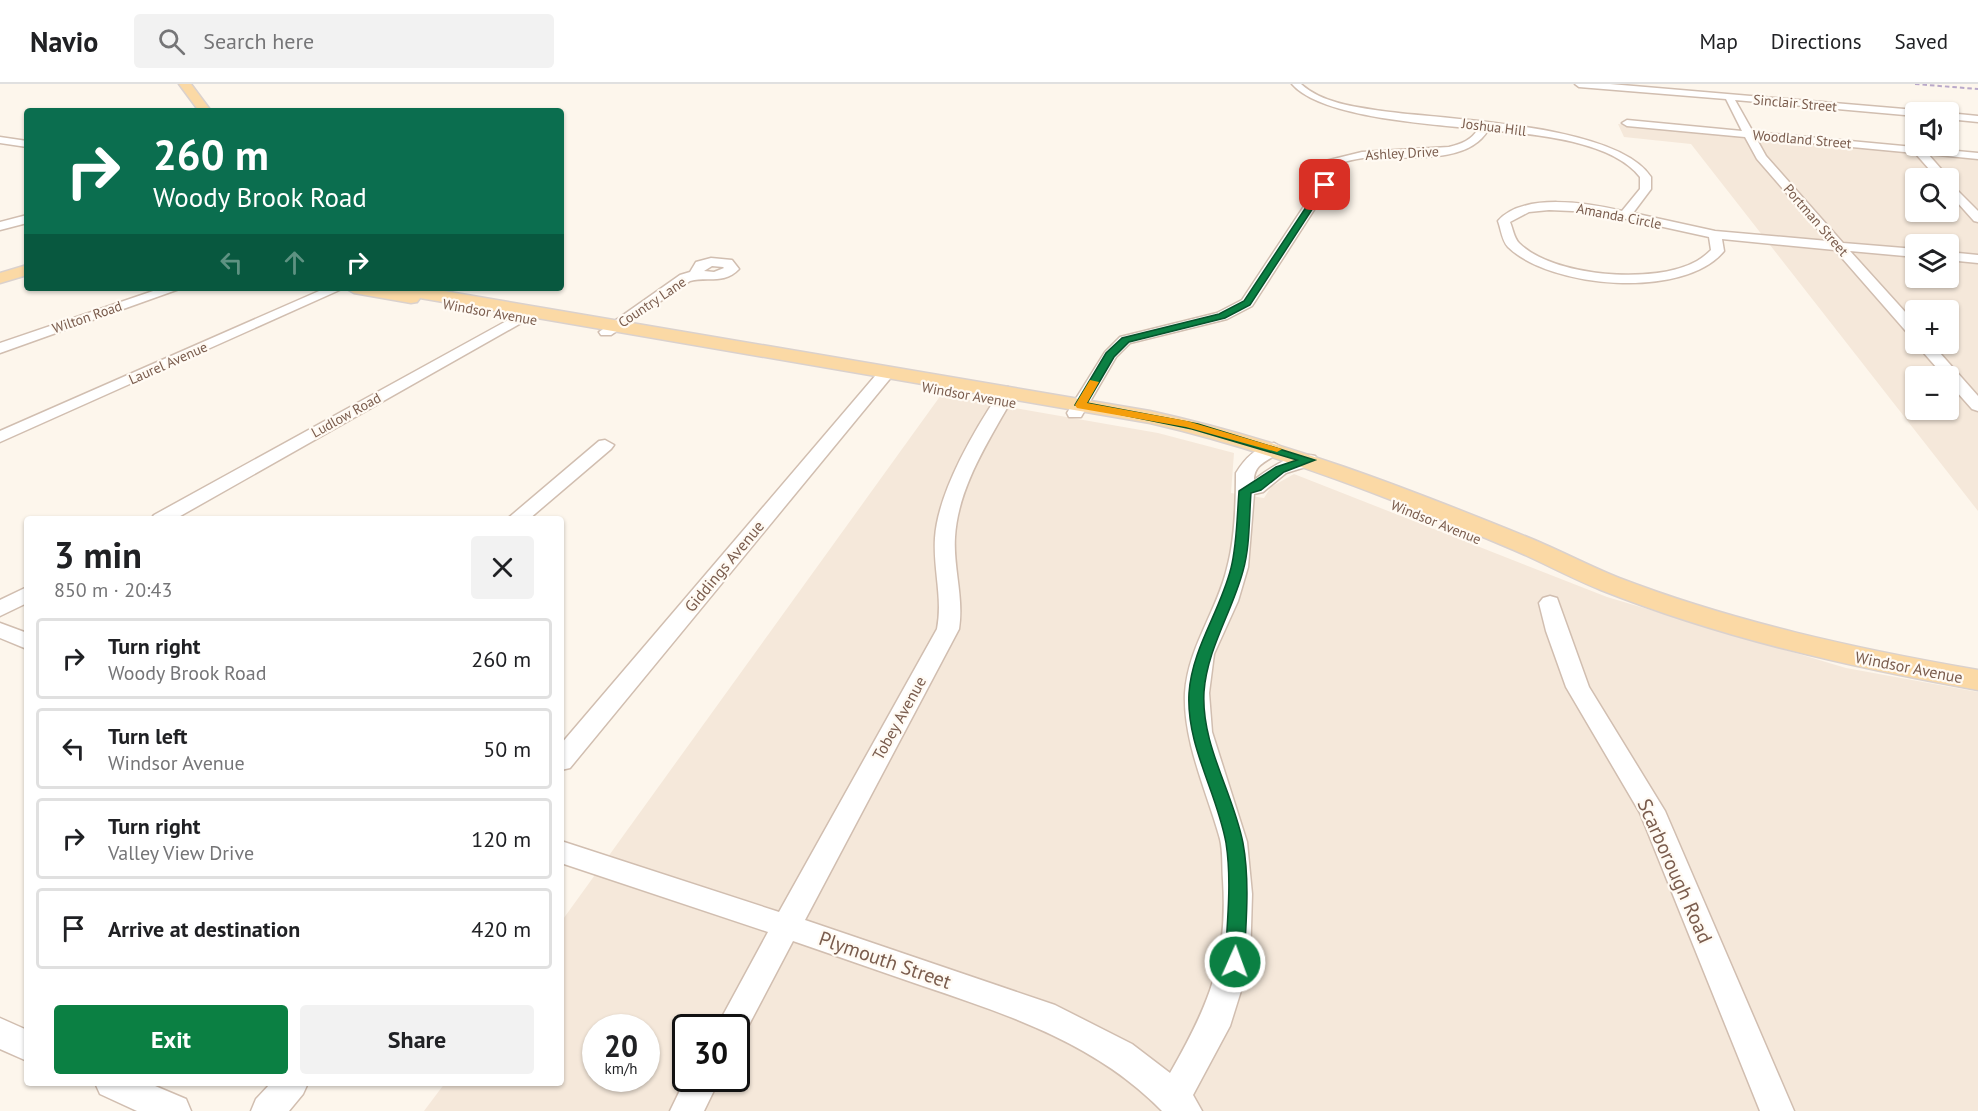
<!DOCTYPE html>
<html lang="en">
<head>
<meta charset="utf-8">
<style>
	:root { --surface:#fff; --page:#f2f2f2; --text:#202124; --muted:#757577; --line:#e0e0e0; --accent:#0b8043 }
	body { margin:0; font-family:"PT Sans",sans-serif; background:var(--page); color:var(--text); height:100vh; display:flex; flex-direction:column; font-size:22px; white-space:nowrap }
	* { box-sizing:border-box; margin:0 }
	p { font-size:20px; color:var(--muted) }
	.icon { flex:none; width:33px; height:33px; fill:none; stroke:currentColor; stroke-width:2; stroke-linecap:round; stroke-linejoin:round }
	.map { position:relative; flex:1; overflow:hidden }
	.sheet { position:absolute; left:24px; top:432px; width:540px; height:570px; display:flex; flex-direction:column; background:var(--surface); border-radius:6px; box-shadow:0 2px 4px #0004 }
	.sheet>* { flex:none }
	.top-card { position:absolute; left:24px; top:24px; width:540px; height:183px; border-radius:6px; box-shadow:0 2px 4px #0004; background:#0b6e4f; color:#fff; overflow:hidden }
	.tools { position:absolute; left:1905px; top:18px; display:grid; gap:12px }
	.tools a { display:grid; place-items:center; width:54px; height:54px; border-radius:6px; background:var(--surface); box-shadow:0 2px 4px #0004; font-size:30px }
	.speed { position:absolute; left:582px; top:930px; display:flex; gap:12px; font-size:30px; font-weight:700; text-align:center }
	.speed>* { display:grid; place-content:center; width:78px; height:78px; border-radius:50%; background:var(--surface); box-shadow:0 2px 4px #0004; line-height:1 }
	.speed small { font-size:15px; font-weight:400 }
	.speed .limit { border:3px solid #111; border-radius:9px; background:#fff; color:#111 }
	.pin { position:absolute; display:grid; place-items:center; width:51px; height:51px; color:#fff; margin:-26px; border-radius:12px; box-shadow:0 3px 9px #0006 }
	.me { position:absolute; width:66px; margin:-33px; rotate:2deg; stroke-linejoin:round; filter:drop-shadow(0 0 4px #0008) }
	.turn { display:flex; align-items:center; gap:21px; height:126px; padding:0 30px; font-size:27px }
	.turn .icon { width:78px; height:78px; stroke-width:2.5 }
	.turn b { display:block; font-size:42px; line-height:51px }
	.lanes { display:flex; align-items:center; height:57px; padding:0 30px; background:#0003; justify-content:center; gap:30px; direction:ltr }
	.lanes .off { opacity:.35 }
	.round { display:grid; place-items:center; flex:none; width:63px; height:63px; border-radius:6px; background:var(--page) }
	.headline { display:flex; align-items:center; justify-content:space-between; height:102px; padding:0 30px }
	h1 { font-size:36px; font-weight:600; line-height:45px }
	.primary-button { display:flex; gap:12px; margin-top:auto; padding:12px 30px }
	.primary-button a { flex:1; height:69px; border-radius:6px; background:var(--accent); color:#fff; font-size:24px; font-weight:600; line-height:69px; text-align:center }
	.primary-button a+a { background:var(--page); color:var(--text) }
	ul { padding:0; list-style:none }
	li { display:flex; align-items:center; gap:18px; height:81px; margin:0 12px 9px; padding:0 18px; border:3px solid var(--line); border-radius:6px }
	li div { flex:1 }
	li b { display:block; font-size:22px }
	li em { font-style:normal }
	header { display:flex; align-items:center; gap:36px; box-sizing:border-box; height:84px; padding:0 30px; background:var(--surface); border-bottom:2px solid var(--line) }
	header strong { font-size:28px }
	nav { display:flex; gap:33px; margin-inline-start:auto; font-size:21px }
	.search { width:420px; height:54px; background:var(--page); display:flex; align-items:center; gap:15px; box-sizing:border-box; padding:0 21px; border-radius:6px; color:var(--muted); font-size:22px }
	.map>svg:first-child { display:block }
</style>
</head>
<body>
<header>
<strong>Navio</strong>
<div class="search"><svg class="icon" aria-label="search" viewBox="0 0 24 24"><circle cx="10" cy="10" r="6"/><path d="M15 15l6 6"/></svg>Search here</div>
<nav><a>Map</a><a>Directions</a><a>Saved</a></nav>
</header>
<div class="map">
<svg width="1978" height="1027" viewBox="0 0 1978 1027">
	<rect width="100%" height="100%" fill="#fdf6ec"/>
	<path fill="#f5e8da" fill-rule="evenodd" d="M1618 40 1978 75V427L1691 60 1624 53ZM1916 94H1948V128H1916ZM1916 160H1948V194H1916ZM1916 226H1948V260H1916ZM1916 292H1948V326H1916Z
		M941 311 1158 349 1234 369 1231 409 1264 414 1271 403 1294 390 1607 513 1846 584 1978 608V1027H424L445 999H561V838ZM596 944H646V994H596ZM686 944H736V994H686Z"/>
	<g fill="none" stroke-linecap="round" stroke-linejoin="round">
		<g stroke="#d1beb0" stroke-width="3">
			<path id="minor" d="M1292 0H1301C1322 19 1355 23 1382 27 1444 36 1616 39 1651 93V105L1633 129 1715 147 1828 157 1757 75 1745 53 1627 42 1622 39 1627 36 1742 47 1726 15 1579 3 1575 0H1610L1916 26 1920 28H1916V32L1735 16 1753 48 1978 69V75L1928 70 1949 94H1937L1915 69 1756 54 1766 72 1843 159 1916 165V173L1850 167 1916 240V254L1911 253 1835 166 1722 155 1724 167C1684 216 1550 204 1508 163 1502 157 1501 145 1498 137 1523 108 1589 119 1622 127L1640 105V93C1611 56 1531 50 1488 46 1467 83 1399 71 1363 74 1348 76 1333 81 1318 85L1330 93 1332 98 1252 222 1227 235 1130 259 1116 273 1081 333H1069L1067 329 1105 268 1120 253 1217 229 1242 216 1320 98 1305 86V82L1362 68 1449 63C1461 60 1472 56 1478 45 1433 40 1321 34 1292 0ZM1549 126 1595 128 1709 153 1711 166C1707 170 1702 174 1697 177 1655 201 1553 193 1519 159 1514 154 1513 145 1510 138L1529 128Z
				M1948 29 1978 32V38L1948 35Z
				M0 53 27 57V63L0 59Z
				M1948 97 1978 127V138L1974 137 1948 108Z
				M27 131V139L0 146V138Z
				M1948 168 1978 171V179L1948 176Z
				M711 174 732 176 739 185C724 201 707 192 690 197L611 251H601L599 248 680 191 690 188 696 178ZM712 182 723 183 724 184 714 188 704 187Z
				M162 204H182L0 269V259Z
				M326 204H344L0 358V347Z
				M532 223 537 224V230L175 435H151L154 431Z
				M1916 260H1932L1978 312V327L1972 325 1948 298V292H1944Z
				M887 283 895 288 893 291 570 684 561 686V660L881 285Z
				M1008 303 1016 308C992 352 958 401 955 453 953 484 964 513 959 545L805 836 1055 921 1132 960 1170 989C1209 921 1228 876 1223 796 1222 782 1223 767 1220 755 1207 708 1183 658 1185 609 1188 563 1217 527 1227 484 1235 455 1236 419 1236 389 1245 374 1256 363 1274 359L1283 364C1273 377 1254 377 1254 396 1270 384 1294 367 1315 372L1318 376 1315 380 1286 389 1263 408 1254 410 1248 483 1238 517 1214 570 1209 609 1212 648 1247 758 1252 810 1250 878 1230 942 1193 1011 1202 1027H1162C1097 960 1009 931 923 902 879 887 837 872 793 857L742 954 736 956V944H716L768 848 561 779V757L779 828 937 545C943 514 933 485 935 454 938 407 976 343 1002 305Z
				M605 356 614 361 611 365 529 435H507L599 357Z
				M27 503V519L0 532V516Z
				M1550 512 1557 514 1589 603 1665 727 1794 1027H1760L1640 729 1566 603 1546 547 1539 519 1543 514Z
				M0 539 27 549V565L0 554Z
				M0 934 27 946V977L0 965Z
				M686 994H720L704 1027H670Z
				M95 999H148L186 1015 191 1027H137L100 1010Z
				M271 999H308L303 1010 289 1027H251L256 1015Z"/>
		</g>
		<g stroke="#dad1cd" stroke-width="3">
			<path id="major" d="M179 0H191L211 27H199Z
				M27 181V191L0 199V189Z
				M345 204H426L1150 327C1282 356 1407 404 1532 455 1561 467 1589 482 1619 494 1734 538 1856 565 1978 586V606C1850 583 1722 554 1601 506 1571 494 1544 479 1514 466 1395 416 1276 368 1150 339L420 214 417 218 411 219 354 209Z"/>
		</g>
		<use href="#minor" fill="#fff" fill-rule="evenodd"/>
		<use href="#major" fill="#fbd9a5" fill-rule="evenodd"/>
		<path stroke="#b9a8c9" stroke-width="2" stroke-dasharray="4.5 3" stroke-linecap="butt" d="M1915 0 1978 5"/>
	</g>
	<path fill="#0b8043" stroke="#07532c" stroke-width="1.5" d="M1322 99 1328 101 1250 221 1225 234 1129 258 1114 273 1087 319 1198 340 1315 376 1284 388 1261 406 1251 409C1249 434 1250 463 1243 487 1232 528 1207 565 1204 608 1201 661 1233 708 1243 759 1250 797 1246 839 1244 878L1242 884 1235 886 1228 884 1225 878C1227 839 1232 798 1226 759 1217 708 1186 662 1189 609 1192 564 1220 528 1231 484 1237 460 1237 432 1239 407L1276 383 1297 376 1192 345 1075 321 1106 269 1122 254 1219 230 1244 217Z"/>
	<path fill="#f59e0b" d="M1090 296 1099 298 1087 319 1187 337 1282 365 1277 368 1186 343 1077 324 1075 321Z"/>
	<g text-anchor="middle" stroke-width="4.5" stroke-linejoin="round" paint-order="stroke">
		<g font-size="14" fill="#7a5c4d" stroke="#fffaf3">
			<text transform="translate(1795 19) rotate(5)" y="5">Sinclair Street</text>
			<text transform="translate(1494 43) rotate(7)" y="5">Joshua Hill</text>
			<text transform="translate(1802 55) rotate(5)" y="5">Woodland Street</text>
			<text transform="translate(1402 69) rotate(-3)" y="5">Ashley Drive</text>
			<text transform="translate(1619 132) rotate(11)" y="5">Amanda Circle</text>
			<text transform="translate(1816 136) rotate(49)" y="5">Portman Street</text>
			<text transform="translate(652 218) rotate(-34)" y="5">Country Lane</text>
			<text transform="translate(490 228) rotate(10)" y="5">Windsor Avenue</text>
			<text transform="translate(87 233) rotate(-19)" y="5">Wilton Road</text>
			<text transform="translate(168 279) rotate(-24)" y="5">Laurel Avenue</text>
			<text transform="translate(969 311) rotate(10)" y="5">Windsor Avenue</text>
			<text transform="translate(346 331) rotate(-29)" y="5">Ludlow Road</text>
			<text transform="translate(1436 438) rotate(22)" y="5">Windsor Avenue</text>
		</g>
		<g font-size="16" fill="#7a5c4d" stroke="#fffaf3">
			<text transform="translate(724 482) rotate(-50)" y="6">Giddings Avenue</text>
			<text transform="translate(1909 583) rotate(11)" y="6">Windsor Avenue</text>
			<text transform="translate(899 634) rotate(-61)" y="6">Tobey Avenue</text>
		</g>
		<g font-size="20" fill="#7a5c4d" stroke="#fffaf3">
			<text transform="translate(1675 787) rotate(66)" y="7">Scarborough Road</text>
			<text transform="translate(885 876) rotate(19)" y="7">Plymouth Street</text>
		</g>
	</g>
</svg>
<div class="tools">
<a><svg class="icon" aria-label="sound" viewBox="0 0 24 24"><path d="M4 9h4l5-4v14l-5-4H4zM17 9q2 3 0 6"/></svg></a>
<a><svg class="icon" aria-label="search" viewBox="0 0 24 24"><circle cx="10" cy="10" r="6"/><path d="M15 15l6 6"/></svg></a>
<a><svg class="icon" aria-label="layers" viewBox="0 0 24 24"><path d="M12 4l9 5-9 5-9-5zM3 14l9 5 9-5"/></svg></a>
<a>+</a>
<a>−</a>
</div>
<div class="speed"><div>20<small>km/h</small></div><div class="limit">30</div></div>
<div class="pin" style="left:1325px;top:101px;background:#d93025"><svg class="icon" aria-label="arrive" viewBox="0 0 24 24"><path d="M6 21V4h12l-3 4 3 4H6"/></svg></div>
<svg class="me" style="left:1235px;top:878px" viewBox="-20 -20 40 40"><circle r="17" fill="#0b8043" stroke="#fff" stroke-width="3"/><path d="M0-11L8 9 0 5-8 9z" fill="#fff"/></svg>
<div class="top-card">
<div class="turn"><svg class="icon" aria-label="right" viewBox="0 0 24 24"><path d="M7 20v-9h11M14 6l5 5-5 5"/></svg><div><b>260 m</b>Woody Brook Road</div></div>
<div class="lanes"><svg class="icon off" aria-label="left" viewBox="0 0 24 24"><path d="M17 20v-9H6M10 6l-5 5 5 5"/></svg><svg class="icon off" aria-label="ahead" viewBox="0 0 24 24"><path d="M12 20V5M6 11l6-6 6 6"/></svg><svg class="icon" aria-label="right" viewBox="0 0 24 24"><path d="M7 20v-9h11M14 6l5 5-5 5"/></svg></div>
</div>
<section class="sheet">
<div class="headline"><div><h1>3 min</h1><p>850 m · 20:43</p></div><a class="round"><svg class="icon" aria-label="close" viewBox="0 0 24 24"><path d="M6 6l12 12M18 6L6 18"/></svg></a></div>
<ul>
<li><svg class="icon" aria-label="right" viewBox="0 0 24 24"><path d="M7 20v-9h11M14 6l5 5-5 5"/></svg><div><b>Turn right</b><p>Woody Brook Road</p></div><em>260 m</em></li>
<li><svg class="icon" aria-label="left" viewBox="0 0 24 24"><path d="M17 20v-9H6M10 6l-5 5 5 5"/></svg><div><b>Turn left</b><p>Windsor Avenue</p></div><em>50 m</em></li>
<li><svg class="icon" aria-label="right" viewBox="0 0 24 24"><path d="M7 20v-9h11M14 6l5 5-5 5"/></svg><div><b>Turn right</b><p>Valley View Drive</p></div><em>120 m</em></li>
<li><svg class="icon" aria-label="arrive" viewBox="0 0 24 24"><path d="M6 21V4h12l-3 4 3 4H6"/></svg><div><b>Arrive at destination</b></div><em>420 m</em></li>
</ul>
<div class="primary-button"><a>Exit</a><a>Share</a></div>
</section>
</div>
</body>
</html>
